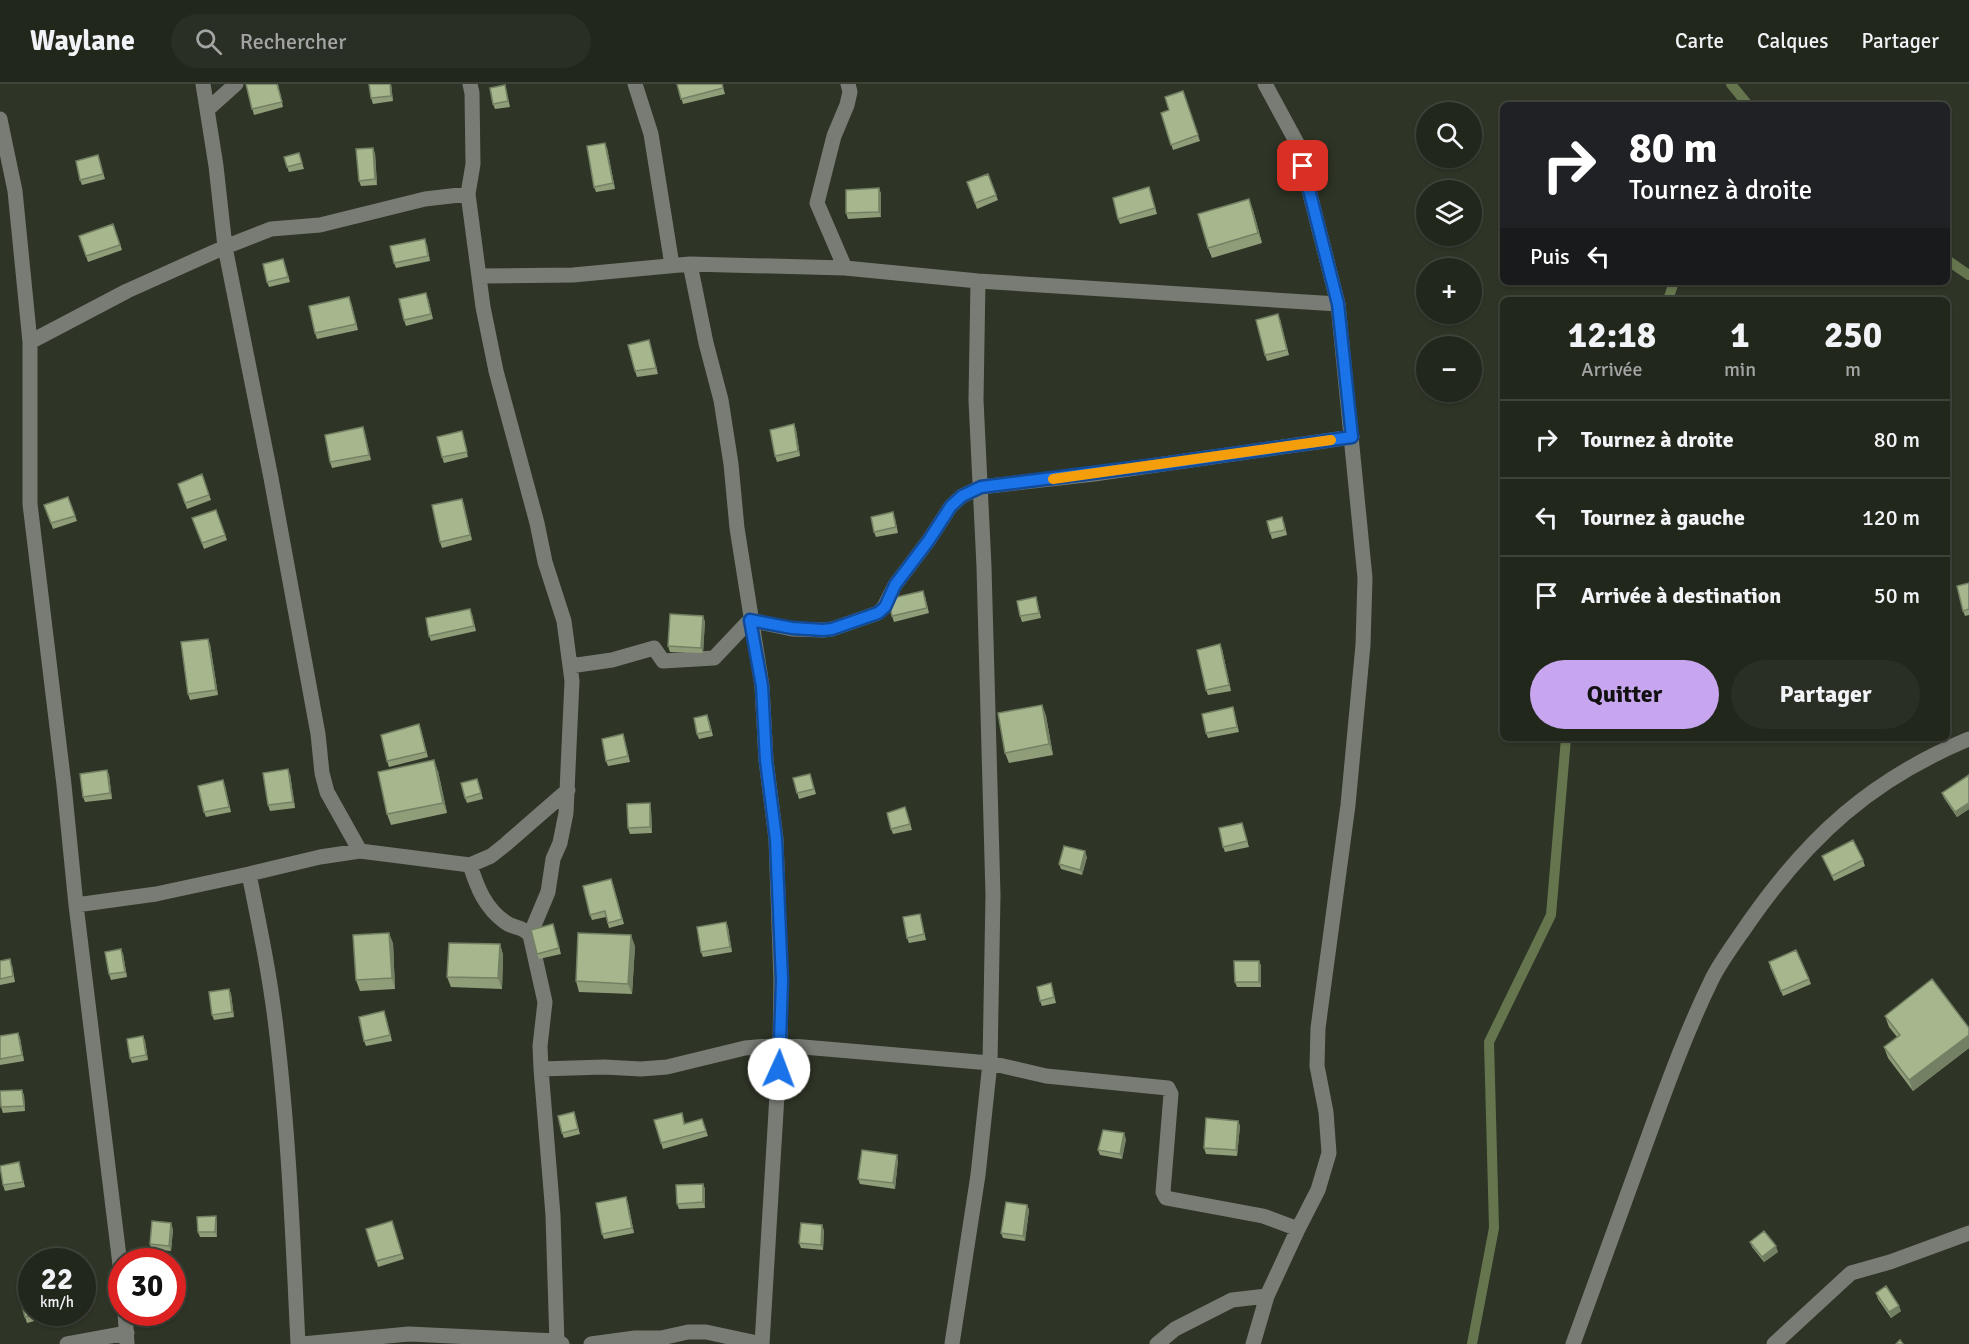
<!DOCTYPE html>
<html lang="fr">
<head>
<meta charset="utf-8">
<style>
	:root { --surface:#22271c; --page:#2a2f25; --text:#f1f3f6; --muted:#a2a5a3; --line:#3f443b; --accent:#c8a6ef }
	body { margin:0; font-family:Signika,sans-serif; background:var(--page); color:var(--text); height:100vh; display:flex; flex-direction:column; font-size:22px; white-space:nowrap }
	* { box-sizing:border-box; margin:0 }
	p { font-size:20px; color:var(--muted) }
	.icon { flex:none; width:33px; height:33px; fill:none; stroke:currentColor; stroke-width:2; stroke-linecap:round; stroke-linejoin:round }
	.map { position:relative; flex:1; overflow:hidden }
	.sheet { position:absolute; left:1500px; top:213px; width:450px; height:444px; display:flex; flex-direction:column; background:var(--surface); border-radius:9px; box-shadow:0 2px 4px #0004,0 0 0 2px var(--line) }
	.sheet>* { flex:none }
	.banner { position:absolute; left:1500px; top:18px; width:450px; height:183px; border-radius:9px; box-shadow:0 2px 4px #0004,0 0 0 2px var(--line); background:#202124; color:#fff; overflow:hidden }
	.fabs { position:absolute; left:1416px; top:18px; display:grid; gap:12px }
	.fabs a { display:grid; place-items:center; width:66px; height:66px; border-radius:50%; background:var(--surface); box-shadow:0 2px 4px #0004,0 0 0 2px var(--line); font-size:30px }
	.speed { position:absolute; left:18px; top:1164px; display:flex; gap:12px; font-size:30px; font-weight:700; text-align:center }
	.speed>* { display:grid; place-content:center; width:78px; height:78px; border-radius:50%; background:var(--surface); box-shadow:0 2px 4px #0004,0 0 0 2px var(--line); line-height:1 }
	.speed small { font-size:15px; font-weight:400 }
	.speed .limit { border:9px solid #d22; background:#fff; color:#111 }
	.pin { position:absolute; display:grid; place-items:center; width:51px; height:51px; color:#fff; margin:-26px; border-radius:12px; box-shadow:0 3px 9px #0006 }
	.me { position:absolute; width:66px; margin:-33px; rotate:2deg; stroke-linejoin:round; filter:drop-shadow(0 0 4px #0008) }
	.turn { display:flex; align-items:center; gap:21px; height:126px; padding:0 30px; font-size:27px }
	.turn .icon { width:78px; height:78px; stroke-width:2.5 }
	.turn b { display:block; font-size:42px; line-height:51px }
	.then { display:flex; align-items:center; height:57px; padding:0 30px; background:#0003; gap:12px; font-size:22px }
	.eta { display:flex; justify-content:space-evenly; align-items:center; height:102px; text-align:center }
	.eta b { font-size:36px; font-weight:700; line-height:42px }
	.cta { display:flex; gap:12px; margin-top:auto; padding:12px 30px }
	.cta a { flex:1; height:69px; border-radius:36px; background:var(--accent); color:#111; font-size:24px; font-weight:700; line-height:69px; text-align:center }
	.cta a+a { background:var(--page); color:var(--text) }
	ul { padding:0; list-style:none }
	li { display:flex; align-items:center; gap:18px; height:78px; padding:0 30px; border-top:2px solid var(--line) }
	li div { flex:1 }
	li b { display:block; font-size:22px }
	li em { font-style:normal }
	header { display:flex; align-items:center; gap:36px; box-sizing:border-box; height:84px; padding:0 30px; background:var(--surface); border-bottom:2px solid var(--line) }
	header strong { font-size:28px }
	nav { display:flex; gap:33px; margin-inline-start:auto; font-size:21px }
	.search { width:420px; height:54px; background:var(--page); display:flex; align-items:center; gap:15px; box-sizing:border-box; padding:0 21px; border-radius:33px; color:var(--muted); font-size:22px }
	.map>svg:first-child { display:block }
</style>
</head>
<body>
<header>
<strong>Waylane</strong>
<div class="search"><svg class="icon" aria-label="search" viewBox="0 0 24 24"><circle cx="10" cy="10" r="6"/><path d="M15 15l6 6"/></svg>Rechercher</div>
<nav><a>Carte</a><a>Calques</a><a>Partager</a></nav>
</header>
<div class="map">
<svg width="1969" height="1260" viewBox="0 0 1969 1260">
	<rect width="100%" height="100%" fill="#2e3426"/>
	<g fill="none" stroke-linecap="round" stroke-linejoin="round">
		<path stroke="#65754d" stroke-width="10" d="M1731 0 1748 21
			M1947 176 1969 191
			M1668 216 1674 198
			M1472 1260 1494 1144 1489 958 1551 831 1566 654"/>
		<path stroke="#797c75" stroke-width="15" d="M203 0 216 82 225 163 271 394 318 650 322 689 327 708 360 767
			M470 0 472 9 473 80 468 110 483 223 496 287 537 439 545 478 564 537 572 597 566 729 560 759 553 775 548 808 530 851
			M635 0 651 50 672 181
			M1265 0 1297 59 1338 220 1365 494 1363 561 1348 721 1318 944 1317 982 1326 1028 1329 1069 1318 1106 1298 1145
			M207 26 236 0
			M0 35 15 107 30 258V420L64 701 76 821 122 1197
			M690 180 706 259 721 316 731 380 737 444 762 602 766 676 776 755 781 897 780 961 762 1260
			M845 184 817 119 834 52 847 21 850 8 848 0
			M479 192 573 191 690 180 845 184 978 197 1338 220
			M30 258 127 207 225 163 271 145 320 141 425 115 468 110
			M750 536 792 545 823 546 832 545 878 529 884 523 895 501 929 456 951 422 962 412 981 403 1094 390 1352 353
			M570 582 612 576 654 564 663 577 714 574 750 536
			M470 781C477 803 485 824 505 838 514 845 521 841 530 851L545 918 540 962 541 985 553 1131 557 1260
			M249 790C260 844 271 897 277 952 289 1054 293 1157 298 1260
			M76 821 156 810 249 790 320 773 360 767 470 781 491 772 506 760 568 706
			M541 985 604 983 641 985 667 983 745 964 780 961 990 979 1046 992 1168 1004 1171 1010 1163 1108 1166 1114 1263 1132 1298 1145 1267 1212 1253 1260
			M125 1228 127 1260
			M67 1260 127 1249
			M302 1260 409 1250 557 1257 562 1260
			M591 1260 635 1254H661L688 1248H706L762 1260
			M952 1260 978 1091 990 979 993 811 984 483 976 316 978 197
			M1157 1260 1175 1245 1232 1216 1267 1212
			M1573 1260C1597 1193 1622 1126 1646 1059 1666 1004 1686 948 1712 895 1722 875 1737 856 1749 838 1809 752 1872 695 1969 655
			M1774 1260 1851 1189 1890 1178 1969 1149"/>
	</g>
	<path fill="#8f9d79" d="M246 0H278L283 23 254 31Z
		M391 0 393 17 373 20 371 14Z
		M677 0H722L725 10 683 20Z
		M505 1 510 23 495 25 493 20Z
		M1183 7 1200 57 1173 66 1161 29 1169 26Z
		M607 64 615 105 596 108 594 103Z
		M299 69 304 85 289 88 287 83Z
		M375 69 377 101 361 102 359 97Z
		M98 71 105 95 82 101 80 96Z
		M988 90 998 116 977 125 967 98Z
		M879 104 881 110V133L848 135 846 129Z
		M1151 109 1157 130 1120 140 1118 135Z
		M1253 126 1262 159 1212 174 1208 164Z
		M113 140 122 166 88 178 79 152Z
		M427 160 430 177 396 184 394 179Z
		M283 175 290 198 269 203 267 198Z
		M428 214 433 235 406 242 404 236Z
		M351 218 358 246 317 255 315 249Z
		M1280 235 1289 271 1267 277 1265 271Z
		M649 256 658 290 637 293 635 287Z
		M794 340 796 346 800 372 777 378 775 372Z
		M363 343 371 376 332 384 330 378Z
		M462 347 468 373 444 379 442 373Z
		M202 390 211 416 187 425 178 400Z
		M68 413 77 437 53 445 44 421Z
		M462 415 472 456 442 464 440 458Z
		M216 426 227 456 204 465 192 434Z
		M895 434 898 449 876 453 874 448Z
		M1284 438 1287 451 1272 455 1270 449Z
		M1969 499V531L1965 532 1963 527Z
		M925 512 929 529 894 538 892 532Z
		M1036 513 1041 534 1022 538 1020 532Z
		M472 530 476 547 431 557 429 552Z
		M705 537 703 569 670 568 668 562Z
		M208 555 210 560 218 611 190 616 188 610Z
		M1222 565 1231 607 1208 611 1206 606Z
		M1042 621 1046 632 1053 671 1009 679 1005 669Z
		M1233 623 1239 648 1208 654 1206 649Z
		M709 636 713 652 699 655 697 650Z
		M421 646 428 673 389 683 387 677Z
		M623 650 630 678 608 682 606 677Z
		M107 686 109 691 112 715 85 718 83 713Z
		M438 687 447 729 391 741 387 730Z
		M290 690 295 724 270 727 268 721Z
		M810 690 816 710 799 715 793 694Z
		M1969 691V725L1957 733 1944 714 1942 709Z
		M477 695 483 715 467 719 465 714Z
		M225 702 231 728 206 733 204 728Z
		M651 725 652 749 630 750 628 744Z
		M907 729 912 746 893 750 891 745Z
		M1242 739 1249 763 1225 768 1223 763Z
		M1822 772 1863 776 1865 782 1834 797Z
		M1087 773 1082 791 1061 785 1059 780Z
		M613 800 624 840 609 844 606 833 592 836 590 831Z
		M920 830 926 856 909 859 907 854Z
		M726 838 728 843 732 868 703 873 701 868Z
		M553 840 561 870 539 875 537 870Z
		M393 859 395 905 360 907 356 896Z
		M500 860 503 871 502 905 451 903 447 893Z
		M635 862 632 910 579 908 576 897Z
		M123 870 127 893 111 896 109 890Z
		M0 877 12 881 15 898 0 901Z
		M1259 877 1261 882V903H1237L1235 898Z
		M1770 883 1809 895 1811 900 1783 912Z
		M1051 899 1056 919 1042 922 1040 917Z
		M229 905 231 910 234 933 214 936 212 931Z
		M1885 932 1969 944V964L1913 1007 1888 974 1884 963 1897 953 1889 943Z
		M386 933 392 957 366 962 364 957Z
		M18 949 20 954 24 977 0 981V952Z
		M143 952 145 957 148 976 132 979 130 974Z
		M24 1011 25 1027 3 1029 1 1023Z
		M574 1028 580 1050 564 1054 562 1049Z
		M682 1029 685 1040 702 1035 708 1052 663 1065 661 1059Z
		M1238 1037 1240 1042 1237 1072 1206 1070 1204 1064Z
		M1126 1055 1122 1075 1100 1071 1098 1066Z
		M898 1076 895 1105 860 1100 858 1095Z
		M19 1078 25 1103 5 1107 3 1101Z
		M703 1100 705 1105V1124L679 1125 677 1120Z
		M626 1113 628 1119 634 1149 604 1155 602 1150Z
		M1027 1121 1029 1126 1025 1157 1003 1154 1001 1149Z
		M392 1137 404 1175 378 1183 366 1145Z
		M217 1138V1153H200L198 1148Z
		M173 1145 171 1167 151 1165 150 1160Z
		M824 1146 823 1166 801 1164 799 1159Z
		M1750 1158 1778 1168 1764 1178 1752 1163Z
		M1876 1209 1901 1227 1891 1234 1878 1215Z
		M32 1228H49L50 1233 27 1239 25 1233Z"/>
	<path fill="#748063" d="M390 0H391L393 17 391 12Z
		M605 59 607 64 615 105 613 99Z
		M373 64 375 69 377 101 375 95Z
		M879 104 881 110V133L879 128Z
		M1249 115 1253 126 1262 159 1258 149Z
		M794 340 796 346 800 372 798 367Z
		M363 343 365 349 371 376 369 371Z
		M462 415 464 420 472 456 470 451Z
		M703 532 705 537 703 569 701 564Z
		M208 555 210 560 218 611 216 606Z
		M1220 560 1222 565 1231 607 1229 601Z
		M1042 621 1046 632 1053 671 1049 660Z
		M434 676 438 687 447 729 443 719Z
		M288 685 290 690 295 724 293 718Z
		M107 686 109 691 112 715 110 709Z
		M650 719 651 725 652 749 650 743Z
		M1969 719V725L1957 733 1955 728Z
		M1085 767 1087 773 1082 791 1080 786Z
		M726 838 728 843 732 868 730 863Z
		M389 849 393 859 395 905 392 894Z
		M631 851 635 862 632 910 628 900Z
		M500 860 503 871 502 905 498 894Z
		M121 865 123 870 127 893 125 888Z
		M1259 877 1261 882V903L1259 898Z
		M229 905 231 910 234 933 232 928Z
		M18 949 20 954 24 977 22 971Z
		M1969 951V964L1913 1007 1909 996Z
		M143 952 145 957 148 976 146 971Z
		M22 1006 24 1011 25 1027 24 1022Z
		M1238 1037 1240 1042 1237 1072 1236 1066Z
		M1124 1049 1126 1055 1122 1075 1120 1070Z
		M897 1071 898 1076 895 1105 893 1099Z
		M703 1100 705 1105V1124L703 1118Z
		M626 1113 628 1119 634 1149 632 1144Z
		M1027 1121 1029 1126 1025 1157 1023 1152Z
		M216 1132 217 1138V1153L215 1148Z
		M171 1139 173 1145 171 1167 169 1162Z
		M822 1141 824 1146 823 1166 821 1161Z
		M1776 1162 1778 1168 1764 1178 1762 1173Z
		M1899 1222 1901 1227 1891 1234 1889 1228Z"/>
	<path fill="#a6b78d" stroke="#748063" stroke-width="1.5" d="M246 0H277L282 18 252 25Z
		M369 0H390L391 12 371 14Z
		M677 0H722L723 4 681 15Z
		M505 1 508 17 493 20 490 4Z
		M1183 7 1198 51 1171 61 1161 29 1169 26 1165 13Z
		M605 59 613 99 594 103 587 62Z
		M373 64 375 95 359 97 356 65Z
		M299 69 302 79 287 83 284 73Z
		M98 71 103 90 80 96 76 77Z
		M988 90 996 111 975 119 967 98Z
		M1149 103 1155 124 1118 135 1113 114Z
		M879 104V128L846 129V106Z
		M1249 115 1258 149 1208 164 1198 130Z
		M113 140 120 161 86 172 79 152Z
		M425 155 428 172 394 179 390 162Z
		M283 175 288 193 267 198 263 180Z
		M426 209 431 230 404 236 399 215Z
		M349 213 356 240 315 249 309 222Z
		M1278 230 1287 266 1265 271 1256 236Z
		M649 256 656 284 635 287 628 261Z
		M794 340 798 367 775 372 770 346Z
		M363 343 369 371 330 378 325 351Z
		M462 347 467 368 442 373 437 353Z
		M202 390 209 411 185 419 178 400Z
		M68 413 75 432 51 439 44 421Z
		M462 415 470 451 440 458 432 421Z
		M216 426 225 451 202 459 192 434Z
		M893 428 896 443 874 448 871 433Z
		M1282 433 1285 446 1270 449 1267 437Z
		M1969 499V525L1963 527 1957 502Z
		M923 507 927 524 892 532 888 515Z
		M1036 513 1039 529 1020 532 1017 517Z
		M470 525 474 542 429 552 426 534Z
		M670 530 703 532 701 564 668 562Z
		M208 555 216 606 188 610 181 558Z
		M1220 560 1229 601 1206 606 1197 566Z
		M1042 621 1049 660 1005 669 998 629Z
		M1233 623 1237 643 1206 649 1202 630Z
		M707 631 711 647 697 650 694 634Z
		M419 640 426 668 387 677 381 651Z
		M623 650 628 672 606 677 602 655Z
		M434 676 443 719 387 730 378 688Z
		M288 685 293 718 268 721 263 689Z
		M107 686 110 709 83 713 80 690Z
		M810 690 814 705 797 709 793 694Z
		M1969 691V719L1955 728 1942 709Z
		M477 695 481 709 465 714 461 699Z
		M223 696 229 723 204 728 198 702Z
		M650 719V743L628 744 627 720Z
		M905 723 910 740 891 745 887 729Z
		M1242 739 1247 757 1223 763 1219 744Z
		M1853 756 1863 776 1832 792 1822 772Z
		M1064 762 1085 767 1080 786 1059 780Z
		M611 795 622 835 608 839 605 827 590 831 583 802Z
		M920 830 924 850 907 854 903 833Z
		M726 838 730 863 701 868 697 843Z
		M553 840 559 864 537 870 531 846Z
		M389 849 392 894 356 896 353 851Z
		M578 849 631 851 628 900 576 897Z
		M449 859 500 860 498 894 447 893Z
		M121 865 125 888 109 890 105 868Z
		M1796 866 1809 895 1781 907 1769 878Z
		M10 875 13 892 0 895V877Z
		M1234 877H1259V898H1235Z
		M1932 895 1969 944V951L1909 996 1884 963 1900 951 1885 932Z
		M1051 899 1054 913 1040 917 1037 903Z
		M229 905 232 928 212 931 209 908Z
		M384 927 390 951 364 957 359 933Z
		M18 949 22 971 0 975V952Z
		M143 952 146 971 130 974 127 955Z
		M22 1006 24 1022 1 1023 0 1007Z
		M574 1028 578 1045 562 1049 558 1032Z
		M682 1029 684 1040 702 1035 706 1047 661 1059 654 1036Z
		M1206 1034 1238 1037 1236 1066 1204 1064Z
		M1103 1046 1124 1049 1120 1070 1098 1066Z
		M862 1066 897 1071 893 1099 858 1095Z
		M19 1078 23 1098 3 1101 0 1082Z
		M703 1100V1118L677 1120 676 1101Z
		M626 1113 632 1144 602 1150 596 1119Z
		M1006 1118 1027 1121 1023 1152 1001 1149Z
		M216 1132 215 1148H198L197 1133Z
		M152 1137 171 1139 169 1162 150 1160Z
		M392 1137 402 1170 376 1177 366 1145Z
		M801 1139 822 1141 821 1161 799 1159Z
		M1764 1147 1776 1162 1762 1173 1750 1158Z
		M1886 1202 1899 1222 1889 1228 1876 1209Z
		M32 1216V1228H44L25 1233 21 1218Z
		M1900 1256 1903 1260H1896Z"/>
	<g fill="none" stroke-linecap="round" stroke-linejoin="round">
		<g stroke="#114b97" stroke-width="15">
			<path id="route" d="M779 985 782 897 776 755 766 676 762 602 750 536 792 544 823 546 832 545 878 529 885 523 895 501 929 456 951 422 962 412 981 403 1156 381 1352 353 1338 220 1303 82"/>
		</g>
		<use href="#route" stroke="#1a73e8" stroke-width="10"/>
		<path stroke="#f59e0b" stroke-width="10" d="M1053 395 1331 356"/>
	</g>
</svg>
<div class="fabs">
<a><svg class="icon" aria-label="search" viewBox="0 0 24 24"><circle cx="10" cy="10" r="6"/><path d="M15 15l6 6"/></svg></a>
<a><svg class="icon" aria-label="layers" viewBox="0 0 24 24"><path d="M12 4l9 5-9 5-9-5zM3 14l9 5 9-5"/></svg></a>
<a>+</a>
<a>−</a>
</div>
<div class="speed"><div>22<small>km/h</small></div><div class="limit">30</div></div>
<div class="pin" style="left:1303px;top:82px;background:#d93025"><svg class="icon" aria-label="arrive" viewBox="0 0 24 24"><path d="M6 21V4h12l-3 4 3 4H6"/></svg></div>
<svg class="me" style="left:779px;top:985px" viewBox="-20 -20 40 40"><circle r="19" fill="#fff"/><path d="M0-13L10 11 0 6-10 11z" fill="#1a73e8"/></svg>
<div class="banner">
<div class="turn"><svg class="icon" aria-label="right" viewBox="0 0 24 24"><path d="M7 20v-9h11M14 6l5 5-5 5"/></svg><div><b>80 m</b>Tournez à droite</div></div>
<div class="then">Puis<svg class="icon" aria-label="left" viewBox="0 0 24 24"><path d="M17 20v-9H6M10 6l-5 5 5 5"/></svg></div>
</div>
<section class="sheet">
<div class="eta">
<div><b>12:18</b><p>Arrivée</p></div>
<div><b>1</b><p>min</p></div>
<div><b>250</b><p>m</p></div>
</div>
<ul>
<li><svg class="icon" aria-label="right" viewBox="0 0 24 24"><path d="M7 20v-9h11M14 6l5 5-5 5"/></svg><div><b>Tournez à droite</b></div><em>80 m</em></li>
<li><svg class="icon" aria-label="left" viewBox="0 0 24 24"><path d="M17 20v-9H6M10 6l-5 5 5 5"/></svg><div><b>Tournez à gauche</b></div><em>120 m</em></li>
<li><svg class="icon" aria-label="arrive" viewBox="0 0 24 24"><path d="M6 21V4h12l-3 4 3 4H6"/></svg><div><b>Arrivée à destination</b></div><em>50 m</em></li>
</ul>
<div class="cta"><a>Quitter</a><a>Partager</a></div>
</section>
</div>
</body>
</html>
